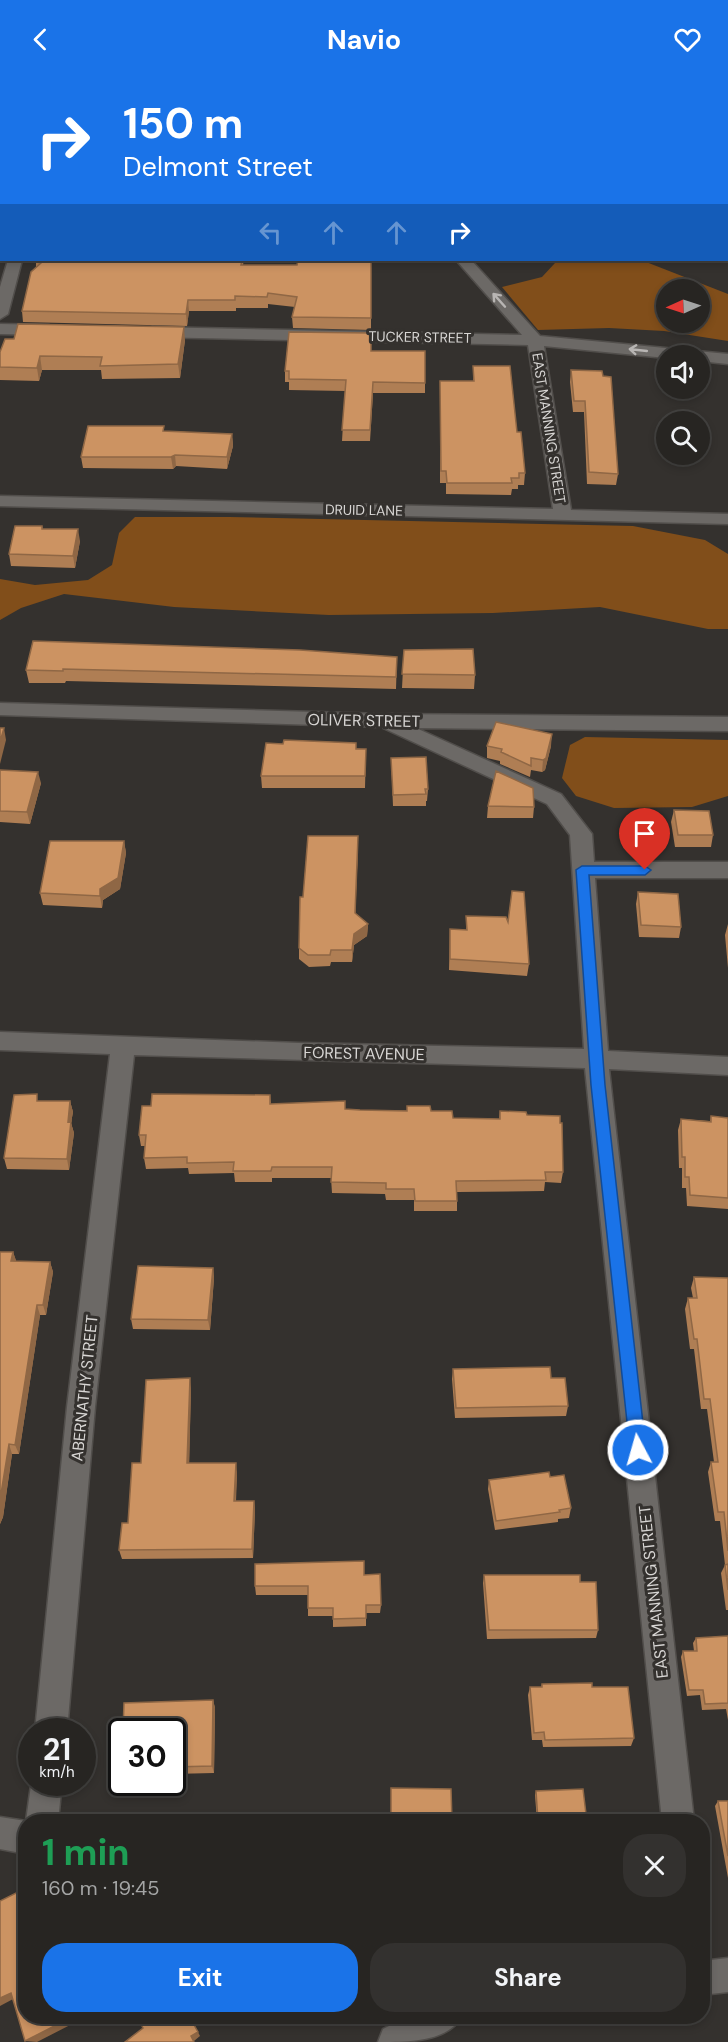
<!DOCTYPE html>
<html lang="en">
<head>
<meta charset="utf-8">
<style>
	:root { --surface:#272522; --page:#33312f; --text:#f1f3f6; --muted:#a4a5a5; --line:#434240; --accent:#1a73e8 }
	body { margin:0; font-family:"DM Sans",sans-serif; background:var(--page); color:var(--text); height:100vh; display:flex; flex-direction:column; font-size:22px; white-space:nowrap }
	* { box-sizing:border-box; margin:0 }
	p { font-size:20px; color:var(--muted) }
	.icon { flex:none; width:33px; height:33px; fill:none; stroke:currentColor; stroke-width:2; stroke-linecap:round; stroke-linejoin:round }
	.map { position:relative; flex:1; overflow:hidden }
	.sheet { position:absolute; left:18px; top:1736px; width:692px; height:210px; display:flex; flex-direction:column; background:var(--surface); border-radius:24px; box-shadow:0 3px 9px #0003,0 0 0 2px var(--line) }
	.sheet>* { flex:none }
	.guide { position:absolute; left:0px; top:0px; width:729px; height:183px; box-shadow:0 3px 9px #0003,0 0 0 2px var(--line); background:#1a73e8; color:#fff; overflow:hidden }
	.needle { width:39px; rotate:267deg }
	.fabs { position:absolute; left:656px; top:201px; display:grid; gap:12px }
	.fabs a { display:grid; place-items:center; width:54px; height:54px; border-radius:50%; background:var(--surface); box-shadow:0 3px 9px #0003,0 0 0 2px var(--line); font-size:30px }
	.speed { position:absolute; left:18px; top:1640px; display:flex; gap:12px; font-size:30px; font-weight:700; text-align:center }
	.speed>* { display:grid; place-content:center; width:78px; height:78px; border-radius:50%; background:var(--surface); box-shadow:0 3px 9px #0003,0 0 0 2px var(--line); line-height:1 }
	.speed small { font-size:15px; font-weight:400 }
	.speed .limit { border:3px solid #111; border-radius:9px; background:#fff; color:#111 }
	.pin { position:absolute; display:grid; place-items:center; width:51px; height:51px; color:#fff; margin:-62px -26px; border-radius:50% 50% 50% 0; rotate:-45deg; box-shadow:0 0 6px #0007 }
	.pin .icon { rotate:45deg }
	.me { position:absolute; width:66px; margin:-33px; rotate:354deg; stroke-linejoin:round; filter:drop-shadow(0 0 4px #0008) }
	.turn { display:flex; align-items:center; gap:21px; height:126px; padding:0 24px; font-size:27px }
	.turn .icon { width:78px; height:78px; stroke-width:2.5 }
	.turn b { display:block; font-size:42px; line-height:51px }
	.lanes { display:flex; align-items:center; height:57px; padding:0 24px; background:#0003; justify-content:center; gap:30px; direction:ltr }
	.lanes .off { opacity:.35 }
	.round { display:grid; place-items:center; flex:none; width:63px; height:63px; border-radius:24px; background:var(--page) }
	.summary { display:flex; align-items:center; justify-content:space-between; height:102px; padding:0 24px }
	h1 { font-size:36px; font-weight:700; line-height:45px; color:#1e9e55 }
	.action { display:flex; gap:12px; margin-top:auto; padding:12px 24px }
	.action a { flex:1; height:69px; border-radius:24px; background:var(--accent); color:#fff; font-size:24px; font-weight:700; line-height:69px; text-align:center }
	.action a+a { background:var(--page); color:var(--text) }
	header { display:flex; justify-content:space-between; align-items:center; height:78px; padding:0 24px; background:var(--accent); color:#fff; font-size:27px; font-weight:700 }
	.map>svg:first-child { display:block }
</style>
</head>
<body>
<header><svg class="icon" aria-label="back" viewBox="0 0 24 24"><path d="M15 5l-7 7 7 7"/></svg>Navio<svg class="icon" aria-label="heart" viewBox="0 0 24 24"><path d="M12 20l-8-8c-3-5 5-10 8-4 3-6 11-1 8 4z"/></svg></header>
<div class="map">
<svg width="728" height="1964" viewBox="0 0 728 1964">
	<rect width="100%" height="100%" fill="#34312e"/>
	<path fill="#814e1a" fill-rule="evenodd" d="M548 182H641L728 216V263L664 253 609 250 538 252 502 209 542 199 555 185ZM666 212H699V244H666Z
		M135 439H229L633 448 705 462 728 476V551H708L600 529 493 535 329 537 174 529 64 516 21 530 0 542V501L35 507 88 502 112 487 119 455Z
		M585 659 728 662V718L692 729 614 730 576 718 562 700 570 667Z"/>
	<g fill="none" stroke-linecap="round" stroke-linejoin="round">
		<g stroke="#514e4b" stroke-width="3">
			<path id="minor" d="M174 0H188L173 2Z
				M318 0H333L334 2H319Z
				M617 0H633L634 2H618Z
				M0 130H2V138H0Z
				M8 182H22L8 236 0 241V209Z
				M456 182H471L540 258 728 276V286L699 283V278H666V280L544 268 571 432 728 436V446L0 428V418L553 431 528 267 152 259 144 254 152 249 522 257Z
				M0 246 49 247 57 252 49 257 0 256Z
				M0 625 384 636 728 639V653L416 650 561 716 592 756 594 784H728V800H595L608 973 728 979V997L609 991 694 1743H662L585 990 134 977 95 1329 67 1653H35L67 1329 110 976 0 972V954L299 965 584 971 570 757 547 726 381 649 0 637Z
				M32 1700V1704H62L58 1743H26Z
				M0 1739 26 1743V1776L0 1771Z
				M728 1880V1914L702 1917V1883Z
				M409 1938H462C448 1964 408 1964 378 1964L383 1951Z"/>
		</g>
		<use href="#minor" fill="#6c6966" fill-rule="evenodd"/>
	</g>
	<path fill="#af7e54" d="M0 0 2 2V23H0Z
		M221 0H240L237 2H226Z
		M256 0H324V2H261Z
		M372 0H612V2H376Z
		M719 0H728V5V2H718Z
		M36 182H244L243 187H297L371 182V252L293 250 292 239 295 229 268 226V230H236V233H189L187 248 23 244 22 233 36 190Z
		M185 262 180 300 102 301 101 292H42L39 303 0 302V274Z
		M371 273H425V315H373L370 363H342L345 313 289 312V304H285V293Z
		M473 288 517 354 525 395 524 407H518V411H512L511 417 446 416V405H440V303H473Z
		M571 292 618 396 616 407 587 406 584 334H573L570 304Z
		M164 353 232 356 233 368 227 391 176 388 173 391 83 390 81 379Z
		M42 448 43 451 80 463 75 490 11 488 9 476Z
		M404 572 475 597 474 611 402 610Z
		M397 579 396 611 66 603 65 605H29L26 592Z
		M283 666 366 671 365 710H262L261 698Z
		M487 668H551L545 692 542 694 531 692 530 699 500 686V683L487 680Z
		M391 680 428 711 427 723H426V728H393Z
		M0 692 41 705 30 746 0 744Z
		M488 728 534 729 533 740H487Z
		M674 732 713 757 711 769H675L671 744Z
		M124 763 126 775 120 811 103 822 102 830 43 827 40 815Z
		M358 770 355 836 368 846 367 858 354 867 352 884H331L330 888 309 889 299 881V870L303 819Z
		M638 814 681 849 679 860 639 859 636 826Z
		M466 838 529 886 527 898 449 892 450 851 466 852Z
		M728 846V890L725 857Z
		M270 1017 271 1026 360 1032 431 1033 453 1040 499 1041 500 1033 527 1037 563 1094 561 1105 545 1104 544 1113 457 1114V1133H414V1122H386L385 1116 332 1115 331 1100H272V1104H235L234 1095 189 1096 188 1090 146 1091 144 1080 145 1068H141L139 1057 151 1028Z
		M39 1023H70L73 1034 71 1045 74 1055 69 1092 7 1091 4 1080Z
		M711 1038 728 1040V1131L687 1128 686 1110H682V1090H679L678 1052 681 1041 710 1043Z
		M0 1174H13L16 1183 50 1184 53 1194 46 1237H40L19 1376H12L3 1439 0 1446Z
		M213 1190 214 1200 210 1252 133 1251 131 1241Z
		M694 1199 728 1200V1532H726L721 1495 725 1487 720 1443H715L708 1394 711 1384H714L707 1331H701L694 1271H690L685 1231 688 1220H693L691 1210Z
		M453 1291 551 1300 568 1328 566 1338 455 1340 452 1301Z
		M191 1310 189 1385 237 1394 236 1423H254L255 1432 253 1480 122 1481 119 1472 128 1445 141 1385Z
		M550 1399 571 1430 569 1440 558 1441V1444L495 1452 488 1411 489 1402Z
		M364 1497 381 1527 380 1535H366V1548L333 1549V1538H308V1517H256L255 1508Z
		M484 1497 580 1504 598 1552 596 1560 487 1561 483 1505Z
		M728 1558V1642L726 1631 702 1632 700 1617 687 1618 681 1579 683 1573H694L693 1565 696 1560Z
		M542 1606 592 1609 634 1660 631 1668 543 1669 542 1662H532L528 1617 530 1609H541Z
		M213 1622 215 1630 214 1695 172 1696V1653Z
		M536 1713 586 1736 596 1743H537L535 1717Z
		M718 1723H728V1800L715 1728Z"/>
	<path fill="#8f6745" d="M312 0H324V2H309Z
		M188 222 189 233 187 248 186 236Z
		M184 249 185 262 180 300 178 286Z
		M40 278 42 292 39 303 37 290Z
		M232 356 233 368 227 391V379Z
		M175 377 176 388 173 391 171 379Z
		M78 451 80 463 75 490 73 478Z
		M4 650 6 662 0 686V664Z
		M552 656 551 668 545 692 542 694 543 682Z
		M38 694 41 705 30 746 27 734Z
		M358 758V770L355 847V835Z
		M124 763 126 775 120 811 103 822 102 830 100 818V811Z
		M368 846 367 858 354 867 352 884V872L354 856Z
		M70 1023 73 1034 71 1045 74 1055 69 1092 67 1081 68 1044Z
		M13 1174 17 1185 11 1183Z
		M50 1184 53 1194 46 1237 43 1227Z
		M213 1190 214 1200 210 1252 208 1242Z
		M37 1227 40 1237 19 1376 15 1367Z
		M190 1300 191 1310 189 1394 187 1385Z
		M9 1366 12 1376 3 1439 0 1446V1422Z
		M236 1385 237 1394 235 1432 234 1423Z
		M254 1423 255 1432 253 1480 252 1471Z
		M213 1622 215 1630 214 1695 212 1688Z
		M11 1915 15 1920 0 1928V1920Z
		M70 1938H72L74 1945 37 1964 25 1963Z
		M198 1954 200 1958 194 1963 191 1958Z"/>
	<path fill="#cc9362" stroke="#8f6745" stroke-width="1.5" d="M3 0H10V2H2V13H0V2Z
		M287 0H312L309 2H291Z
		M404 0H607L604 2H409Z
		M36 182H242L241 187H297L298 182H371V240L292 239 297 219 268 215 267 219 235 218V222H188L186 236 22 233 31 194 41 185 36 184Z
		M18 246 184 249 178 286 100 288 102 279 40 278 37 290 0 289V274L5 261H14Z
		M289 254 371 255V273H425V305L373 304 370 352H342L346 302 289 301V293H285Z
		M473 288H510L517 354H521L525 395H519V400H511L512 405H447L446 393H441L440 303H474Z
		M571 292 602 293 603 298 611 299 618 396 589 394 585 323H574Z
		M88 348H164L163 353 232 356 227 379 175 377 171 379H81Z
		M15 448H42V451H78L73 478 9 476Z
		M33 563 300 572 397 579 396 599 63 591V593L26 592Z
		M473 571 475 597 402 596 404 572Z
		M496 644 552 656 546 680 543 682 531 680V688L501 674 502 671 487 668Z
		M0 650H4L0 664Z
		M284 662 356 665V671H366L365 698H261L266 665 283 666Z
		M426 679 428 711H425L426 716 393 717 391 680Z
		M0 692 38 694 27 734 0 733Z
		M496 693 533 710 534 729 488 728Z
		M674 732 709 733 713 757H678Z
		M308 758H358L355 835 368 846 354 856 352 872H331L330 877H308L299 870 300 819H303Z
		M50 763H124L118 800 100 811V818L40 815Z
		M512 813 524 814 529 886 450 881V851L467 852 466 838 506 839 508 844Z
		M638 814 678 816 681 849 641 847Z
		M37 1016V1023H70L68 1044 71 1043 67 1081 4 1080 14 1017Z
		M152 1016 270 1017V1026L345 1023V1031L360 1032 407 1033V1028H430L431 1033H452L453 1040 500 1041V1033L526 1034 527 1037 560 1038V1045H562L563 1094H545L546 1102 456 1103 457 1123H415L414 1111H386V1105L331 1104 332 1089H272L271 1093H233L234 1084 187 1085V1079L144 1080 146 1057H139L142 1028H151Z
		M711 1038 728 1040V1120L690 1117 689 1099H685V1079H682L681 1041 711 1044Z
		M0 1174H13L11 1183 50 1184 43 1227H37L15 1367 9 1366 0 1422Z
		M138 1188 213 1190 208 1242 131 1241Z
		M694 1199 728 1200V1473L724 1434H718L711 1384H718L710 1321H704L697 1261H694L688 1220H697Z
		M550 1289 551 1300H565L568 1328 456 1330 453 1291Z
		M190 1300 187 1385H236L234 1423H254L252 1471 119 1472 122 1445H128L132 1385H141L146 1302Z
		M549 1394 550 1399 564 1397 571 1430 559 1432 560 1434 496 1443 489 1402Z
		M364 1483V1497L380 1496 381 1527H366V1540L333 1541V1530H308V1508H255V1486Z
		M728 1486V1512L725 1487Z
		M484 1497H580V1504H596L598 1552H489Z
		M728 1558V1625L705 1626 703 1612H689L683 1573H697L696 1560Z
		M592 1605V1609H628L634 1660 545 1662 544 1654 534 1655 530 1609H542V1606Z
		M213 1622 212 1688 172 1689V1653H123L124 1625Z
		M391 1710 451 1711 452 1743H391Z
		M583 1711 586 1736 595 1735 596 1743H538L536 1713Z
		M718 1723H728V1778Z
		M24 1811 26 1818V1938H70V1940L25 1963 11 1915 0 1920V1823Z
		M137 1938H189L198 1954 191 1958 194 1964H125L143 1950Z"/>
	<defs><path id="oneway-shaft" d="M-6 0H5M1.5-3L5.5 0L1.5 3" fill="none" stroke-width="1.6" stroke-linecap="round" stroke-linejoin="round" transform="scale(1.5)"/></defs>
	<g stroke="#b8b5b3">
		<use href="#oneway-shaft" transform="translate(499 222) rotate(-132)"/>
		<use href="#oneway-shaft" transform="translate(638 272) rotate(-174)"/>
	</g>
	<path fill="#1a73e8" stroke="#114b97" stroke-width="1.5" d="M582 788H645L651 792 645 797H589L605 1007 646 1372 643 1378 638 1380 632 1378 630 1372 591 1007 576 792Z"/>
	<g text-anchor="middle" stroke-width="6" stroke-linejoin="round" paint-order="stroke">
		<g font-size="14" fill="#d8d6d4" stroke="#34312e">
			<text transform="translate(420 259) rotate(1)" y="5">TUCKER STREET</text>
			<text transform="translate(549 350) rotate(81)" y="5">EAST MANNING STREET</text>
			<text transform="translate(364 432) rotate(1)" y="5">DRUID LANE</text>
		</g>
		<g font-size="16" fill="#d8d6d4" stroke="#34312e">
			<text transform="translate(364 642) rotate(1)" y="6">OLIVER STREET</text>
			<text transform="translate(364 975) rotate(1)" y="6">FOREST AVENUE</text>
			<text transform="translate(84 1310) rotate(-84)" y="6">ABERNATHY STREET</text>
			<text transform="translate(653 1514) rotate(-96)" y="6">EAST MANNING STREET</text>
		</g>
	</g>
</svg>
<div class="fabs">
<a><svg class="needle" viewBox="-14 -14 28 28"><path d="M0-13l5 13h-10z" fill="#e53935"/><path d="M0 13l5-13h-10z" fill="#a4a5a5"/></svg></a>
<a><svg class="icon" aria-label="sound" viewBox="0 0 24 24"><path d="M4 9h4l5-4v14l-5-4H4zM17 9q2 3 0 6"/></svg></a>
<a><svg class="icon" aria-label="search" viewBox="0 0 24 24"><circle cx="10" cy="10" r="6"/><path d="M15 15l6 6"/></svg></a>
</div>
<div class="speed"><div>21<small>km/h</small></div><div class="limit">30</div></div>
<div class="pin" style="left:645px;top:792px;background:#d93025"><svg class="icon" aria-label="arrive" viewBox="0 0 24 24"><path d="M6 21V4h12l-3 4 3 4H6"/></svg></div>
<svg class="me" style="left:638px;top:1372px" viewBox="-20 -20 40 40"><circle r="17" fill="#1a73e8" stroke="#fff" stroke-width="3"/><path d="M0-11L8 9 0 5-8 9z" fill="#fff"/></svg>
<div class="guide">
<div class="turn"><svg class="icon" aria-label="right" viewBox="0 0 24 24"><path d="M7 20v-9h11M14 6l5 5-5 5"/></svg><div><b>150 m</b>Delmont Street</div></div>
<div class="lanes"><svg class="icon off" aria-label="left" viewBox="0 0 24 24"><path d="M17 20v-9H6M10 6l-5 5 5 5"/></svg><svg class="icon off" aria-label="ahead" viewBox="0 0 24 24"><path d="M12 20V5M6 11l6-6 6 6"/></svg><svg class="icon off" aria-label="ahead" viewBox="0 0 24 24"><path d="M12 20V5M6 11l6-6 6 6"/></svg><svg class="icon" aria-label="right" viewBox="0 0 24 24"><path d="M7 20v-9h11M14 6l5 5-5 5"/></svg></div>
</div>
<section class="sheet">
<div class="summary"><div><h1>1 min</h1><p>160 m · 19:45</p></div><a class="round"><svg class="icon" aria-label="close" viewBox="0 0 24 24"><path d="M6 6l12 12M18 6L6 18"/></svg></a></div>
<div class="action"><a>Exit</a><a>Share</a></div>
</section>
</div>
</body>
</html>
